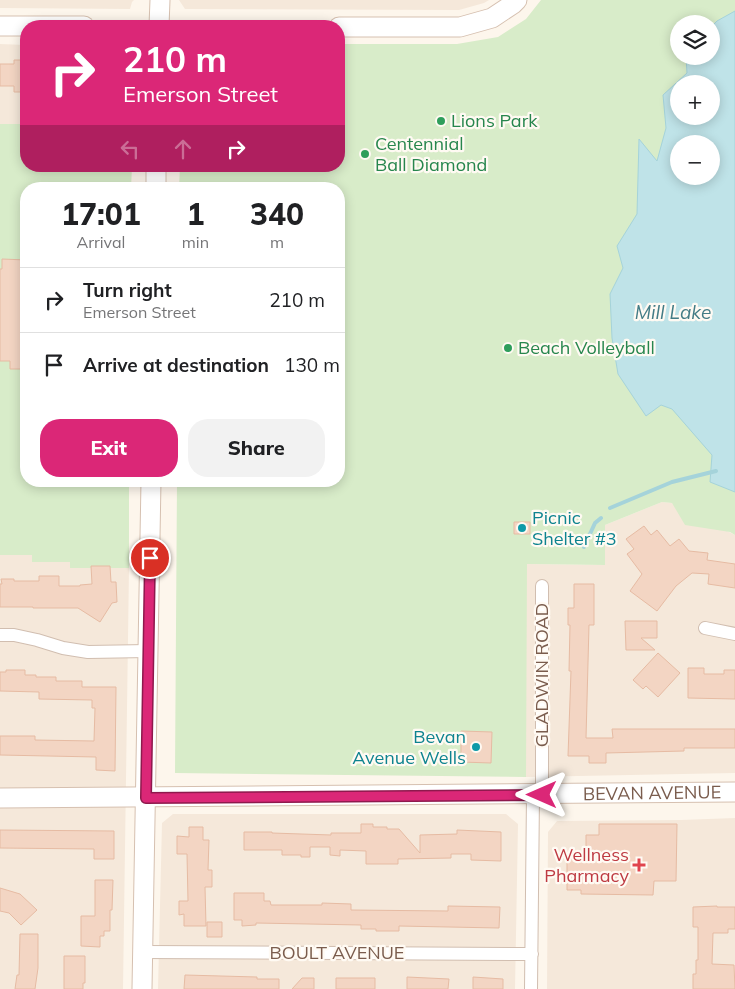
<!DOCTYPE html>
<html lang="en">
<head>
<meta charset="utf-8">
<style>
	:root { --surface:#fff; --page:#f2f2f2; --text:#202124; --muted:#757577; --line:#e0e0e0; --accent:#db2777 }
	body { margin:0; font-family:Mulish,sans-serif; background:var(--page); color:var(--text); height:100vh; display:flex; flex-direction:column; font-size:19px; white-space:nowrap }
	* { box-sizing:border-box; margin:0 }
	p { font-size:16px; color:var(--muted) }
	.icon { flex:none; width:28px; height:28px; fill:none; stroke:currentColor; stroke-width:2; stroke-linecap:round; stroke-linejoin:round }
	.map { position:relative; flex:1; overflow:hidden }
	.panel { position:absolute; left:20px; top:182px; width:325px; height:305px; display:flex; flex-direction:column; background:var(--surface); border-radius:20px; box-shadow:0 2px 12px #0003 }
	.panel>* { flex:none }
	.banner { position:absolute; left:20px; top:20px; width:325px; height:152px; border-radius:20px; box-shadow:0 2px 12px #0003; background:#db2777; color:#fff; overflow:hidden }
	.buttons { position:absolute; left:670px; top:15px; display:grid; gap:10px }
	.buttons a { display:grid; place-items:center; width:50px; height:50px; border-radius:50%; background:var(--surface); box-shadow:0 2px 12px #0003; font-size:25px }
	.pin { position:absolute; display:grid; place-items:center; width:42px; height:42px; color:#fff; margin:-21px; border:2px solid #fff; border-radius:50%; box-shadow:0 1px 5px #0007 }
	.me { position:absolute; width:55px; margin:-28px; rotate:270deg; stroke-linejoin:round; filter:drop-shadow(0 0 4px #0008) }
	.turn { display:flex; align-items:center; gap:18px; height:105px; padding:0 20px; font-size:22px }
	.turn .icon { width:65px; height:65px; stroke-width:2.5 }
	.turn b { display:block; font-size:35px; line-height:42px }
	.lanes { display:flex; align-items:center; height:48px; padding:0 20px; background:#0003; justify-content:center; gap:25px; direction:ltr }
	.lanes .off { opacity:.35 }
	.eta { display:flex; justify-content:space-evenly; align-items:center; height:85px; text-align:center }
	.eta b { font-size:30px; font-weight:800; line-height:35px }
	.action { display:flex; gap:10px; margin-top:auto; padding:10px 20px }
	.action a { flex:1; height:58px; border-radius:20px; background:var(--accent); color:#fff; font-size:20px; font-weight:800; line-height:58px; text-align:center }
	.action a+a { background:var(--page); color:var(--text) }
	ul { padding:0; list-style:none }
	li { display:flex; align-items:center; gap:15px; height:65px; padding:0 20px; border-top:1px solid var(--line) }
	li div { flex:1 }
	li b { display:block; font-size:19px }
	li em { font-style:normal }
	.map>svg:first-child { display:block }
</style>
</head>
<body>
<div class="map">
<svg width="735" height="989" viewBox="0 0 735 989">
	<rect width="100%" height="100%" fill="#fdf6ec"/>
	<path fill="#f5e8da" d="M0 0H134L132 2 130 9 0 8Z
		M179 0H489L484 3 459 10 185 9Z
		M0 44 26 45V124H0Z
		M662 502 672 503 735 535V773L526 777V564L605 565V525Z
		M0 555H32V562H70V568H129L123 989H0Z
		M173 814H506L518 824 515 989H158L162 823Z
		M735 818V989H547L548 832 557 821 681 820Z"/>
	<path fill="#d8ecc9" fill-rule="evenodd" d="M541 0H735V535L730 532 685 525 672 503 662 502 605 525V565L527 564 526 777 175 773 177 481H339V189H179L180 166H339V44H457L498 37 526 19ZM679 24H711V56H679ZM679 84H711V116H679ZM679 144H711V176H679Z
		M0 124H26V166H132L131 189H26V481H129V568H70V562H32V555H0Z"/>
	<path fill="#bfe3e8" stroke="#a5d3da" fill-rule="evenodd" d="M735 11V492L710 482 712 455 672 409 661 405 646 416 618 374 612 338 610 294 623 268 617 246 637 214 639 139 657 161 666 128 663 95 687 73 686 56H711V27L717 21ZM679 84H711V116H679ZM679 144H711V176H679Z"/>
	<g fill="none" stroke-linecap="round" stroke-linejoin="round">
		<path stroke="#a5d3da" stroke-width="4" d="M610 508 672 482 716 471
			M584 547 595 523 601 518"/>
	</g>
	<path fill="#f3d5c3" stroke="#e6bba3" d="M14 60H26V92H14V86H0V64H14Z
		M2 259 26 260V369H10V361H0V269H2Z
		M514 522H530V534H514Z
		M644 526 651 535 657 530 670 546 679 539 689 551 708 553 707 560 735 564V588L708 584 709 574 692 573 676 586 657 611 630 591 642 574 627 554 634 549 626 539Z
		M91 566H110L111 582H116L117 602 112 603 100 622 78 608H33V607H0V584H2L1 579H14V581H39V576H59V586H80V585L92 584Z
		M574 584H594V625H589L586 738H613L612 729H735V748H684V751L606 753V763H589V756H568L571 671H569L570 625H568V608H574Z
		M625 621H657V638H641L655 650H626Z
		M658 653 680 673 658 697 646 686 643 689 633 680Z
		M688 668H704V674H724V670H735V699L688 698Z
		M6 670H25V675H36V677H56V681H82V687H116L115 771 96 770V757L0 755V736H35V740L94 741 95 708H92V700L39 699V692L0 691V672H6Z
		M461 731 492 732 491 763 461 762Z
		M361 824H373V827H387V829H399L420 853V835L457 834V830L501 832V861L471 860V854H451V858L398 859V864H366V851L340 850V856L330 855V847H310V857H301V855H282V850H244V832H272V833L331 835V833H361Z
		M599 824H677L676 881H654L653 895 581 894V890H567V859H575V852H586V835H599Z
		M189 827H203V840H209L208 870H212V887H205L206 926H184V914L179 915V901H188L187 854H177V836L189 837Z
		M0 830 114 831V859H94V849L0 848Z
		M95 880H113L112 910H110V931H104V936H100V947L81 946V916H95Z
		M0 888 20 894 37 910 21 925 9 913 0 911Z
		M234 893H264V901H270L271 905H322V903L351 904V910L448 911V906L500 907 499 928 399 926V931H376V929H361V925L256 923V925L242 926V920H234Z
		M717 906V907H735V929H728V933H713L712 964 734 965 735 989H693V974H696V960H698V927H693V907Z
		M207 922H222V937H207Z
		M20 934H38V968L35 989H15L17 975H19Z
		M64 956H85V983H83V989H64Z
		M185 975 257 977V979H279V989H184Z
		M407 977 449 979 448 989H407Z
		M473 977 503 979V989H473Z
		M302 978H314V989H292Z
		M336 978H375V989H336Z"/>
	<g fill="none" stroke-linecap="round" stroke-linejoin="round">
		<g stroke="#d1beb0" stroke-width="14">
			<path id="street" d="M542 586V795
				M705 628 735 634
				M0 635H14L37 640 63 648 88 652 148 651
				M143 952 532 954
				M531 989 533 795"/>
		</g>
		<g stroke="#d6c0b0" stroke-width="21">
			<g id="secondary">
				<path d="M0 26H84"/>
				<path d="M159 26 160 0"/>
				<path d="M339 27H460L492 18 513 4 517 0"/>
				<path d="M156 189V166"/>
				<path id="s1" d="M0 798C245 798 490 796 735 792"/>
				<path d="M142 989 151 481"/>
			</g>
		</g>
		<use href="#street" stroke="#fff" stroke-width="12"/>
		<use href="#secondary" stroke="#fff" stroke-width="19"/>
	</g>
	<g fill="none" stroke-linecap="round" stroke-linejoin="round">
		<g stroke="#8e194d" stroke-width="12">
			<path id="route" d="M150 558 146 798 542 795"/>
		</g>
		<use href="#route" stroke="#db2777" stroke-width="9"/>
	</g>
	<g fill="#2e9e5b" stroke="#fffaf3" stroke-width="2">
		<circle cx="441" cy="121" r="5"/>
		<circle cx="365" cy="154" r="5"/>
		<circle cx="508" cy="348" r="5"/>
	</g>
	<g fill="#0f9aa8" stroke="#fffaf3" stroke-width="2">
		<circle cx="522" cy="528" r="5"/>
		<circle cx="476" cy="747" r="5"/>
	</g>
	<path fill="#e0444e" stroke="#fffaf3" stroke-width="2" d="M636.5 857.5h5v5h5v5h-5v5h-5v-5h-5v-5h5z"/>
	<g text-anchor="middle" stroke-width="4.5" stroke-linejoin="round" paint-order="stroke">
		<g font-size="18" fill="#27864d" stroke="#fffaf3" text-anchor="start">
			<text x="451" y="127">Lions Park</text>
			<text x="375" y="150">Centennial<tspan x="375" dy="21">Ball Diamond</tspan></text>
			<text x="518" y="354">Beach Volleyball</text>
		</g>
		<g font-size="18" fill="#0d838f" stroke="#fffaf3" text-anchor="start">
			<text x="532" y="524">Picnic<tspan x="532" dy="21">Shelter #3</tspan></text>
			<text x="466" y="743" text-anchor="end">Bevan<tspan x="466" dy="21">Avenue Wells</tspan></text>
		</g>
		<g font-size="18" fill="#7a5c4d" stroke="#fffaf3">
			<text transform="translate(542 675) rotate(-90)" y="6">GLADWIN ROAD</text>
			<text dy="6" stroke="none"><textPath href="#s1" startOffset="652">BEVAN AVENUE</textPath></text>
			<text x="337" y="959">BOULT AVENUE</text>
		</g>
		<g font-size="18" fill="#be3a42" stroke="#fffaf3" text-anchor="end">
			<text x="629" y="861">Wellness<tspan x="629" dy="21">Pharmacy</tspan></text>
		</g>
		<g font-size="19" font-style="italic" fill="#437c86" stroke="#fffaf3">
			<text x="673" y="319">Mill Lake</text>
		</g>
	</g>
</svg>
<div class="buttons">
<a><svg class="icon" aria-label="layers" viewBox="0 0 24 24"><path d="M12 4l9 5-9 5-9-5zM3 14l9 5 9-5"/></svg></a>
<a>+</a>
<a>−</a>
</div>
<div class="pin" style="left:150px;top:558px;background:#d93025"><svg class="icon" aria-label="arrive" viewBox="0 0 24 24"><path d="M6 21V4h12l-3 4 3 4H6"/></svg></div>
<svg class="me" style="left:542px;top:795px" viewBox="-20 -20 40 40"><path d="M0-17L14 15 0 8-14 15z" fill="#db2777" stroke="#fff" stroke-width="4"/></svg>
<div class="banner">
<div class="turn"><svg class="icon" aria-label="right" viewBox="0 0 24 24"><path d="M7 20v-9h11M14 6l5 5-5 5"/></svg><div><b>210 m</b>Emerson Street</div></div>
<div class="lanes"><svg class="icon off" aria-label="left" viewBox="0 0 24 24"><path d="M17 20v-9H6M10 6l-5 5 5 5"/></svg><svg class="icon off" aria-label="ahead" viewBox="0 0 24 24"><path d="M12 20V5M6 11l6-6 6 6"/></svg><svg class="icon" aria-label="right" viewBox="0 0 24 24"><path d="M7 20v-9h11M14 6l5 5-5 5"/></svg></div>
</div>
<section class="panel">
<div class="eta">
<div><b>17:01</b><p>Arrival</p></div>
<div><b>1</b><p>min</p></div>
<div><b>340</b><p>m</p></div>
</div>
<ul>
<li><svg class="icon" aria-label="right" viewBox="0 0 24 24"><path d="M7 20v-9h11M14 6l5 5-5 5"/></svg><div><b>Turn right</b><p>Emerson Street</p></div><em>210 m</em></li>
<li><svg class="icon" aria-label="arrive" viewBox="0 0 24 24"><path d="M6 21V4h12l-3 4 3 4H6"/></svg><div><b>Arrive at destination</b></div><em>130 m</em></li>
</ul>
<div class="action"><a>Exit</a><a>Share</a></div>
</section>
</div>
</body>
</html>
